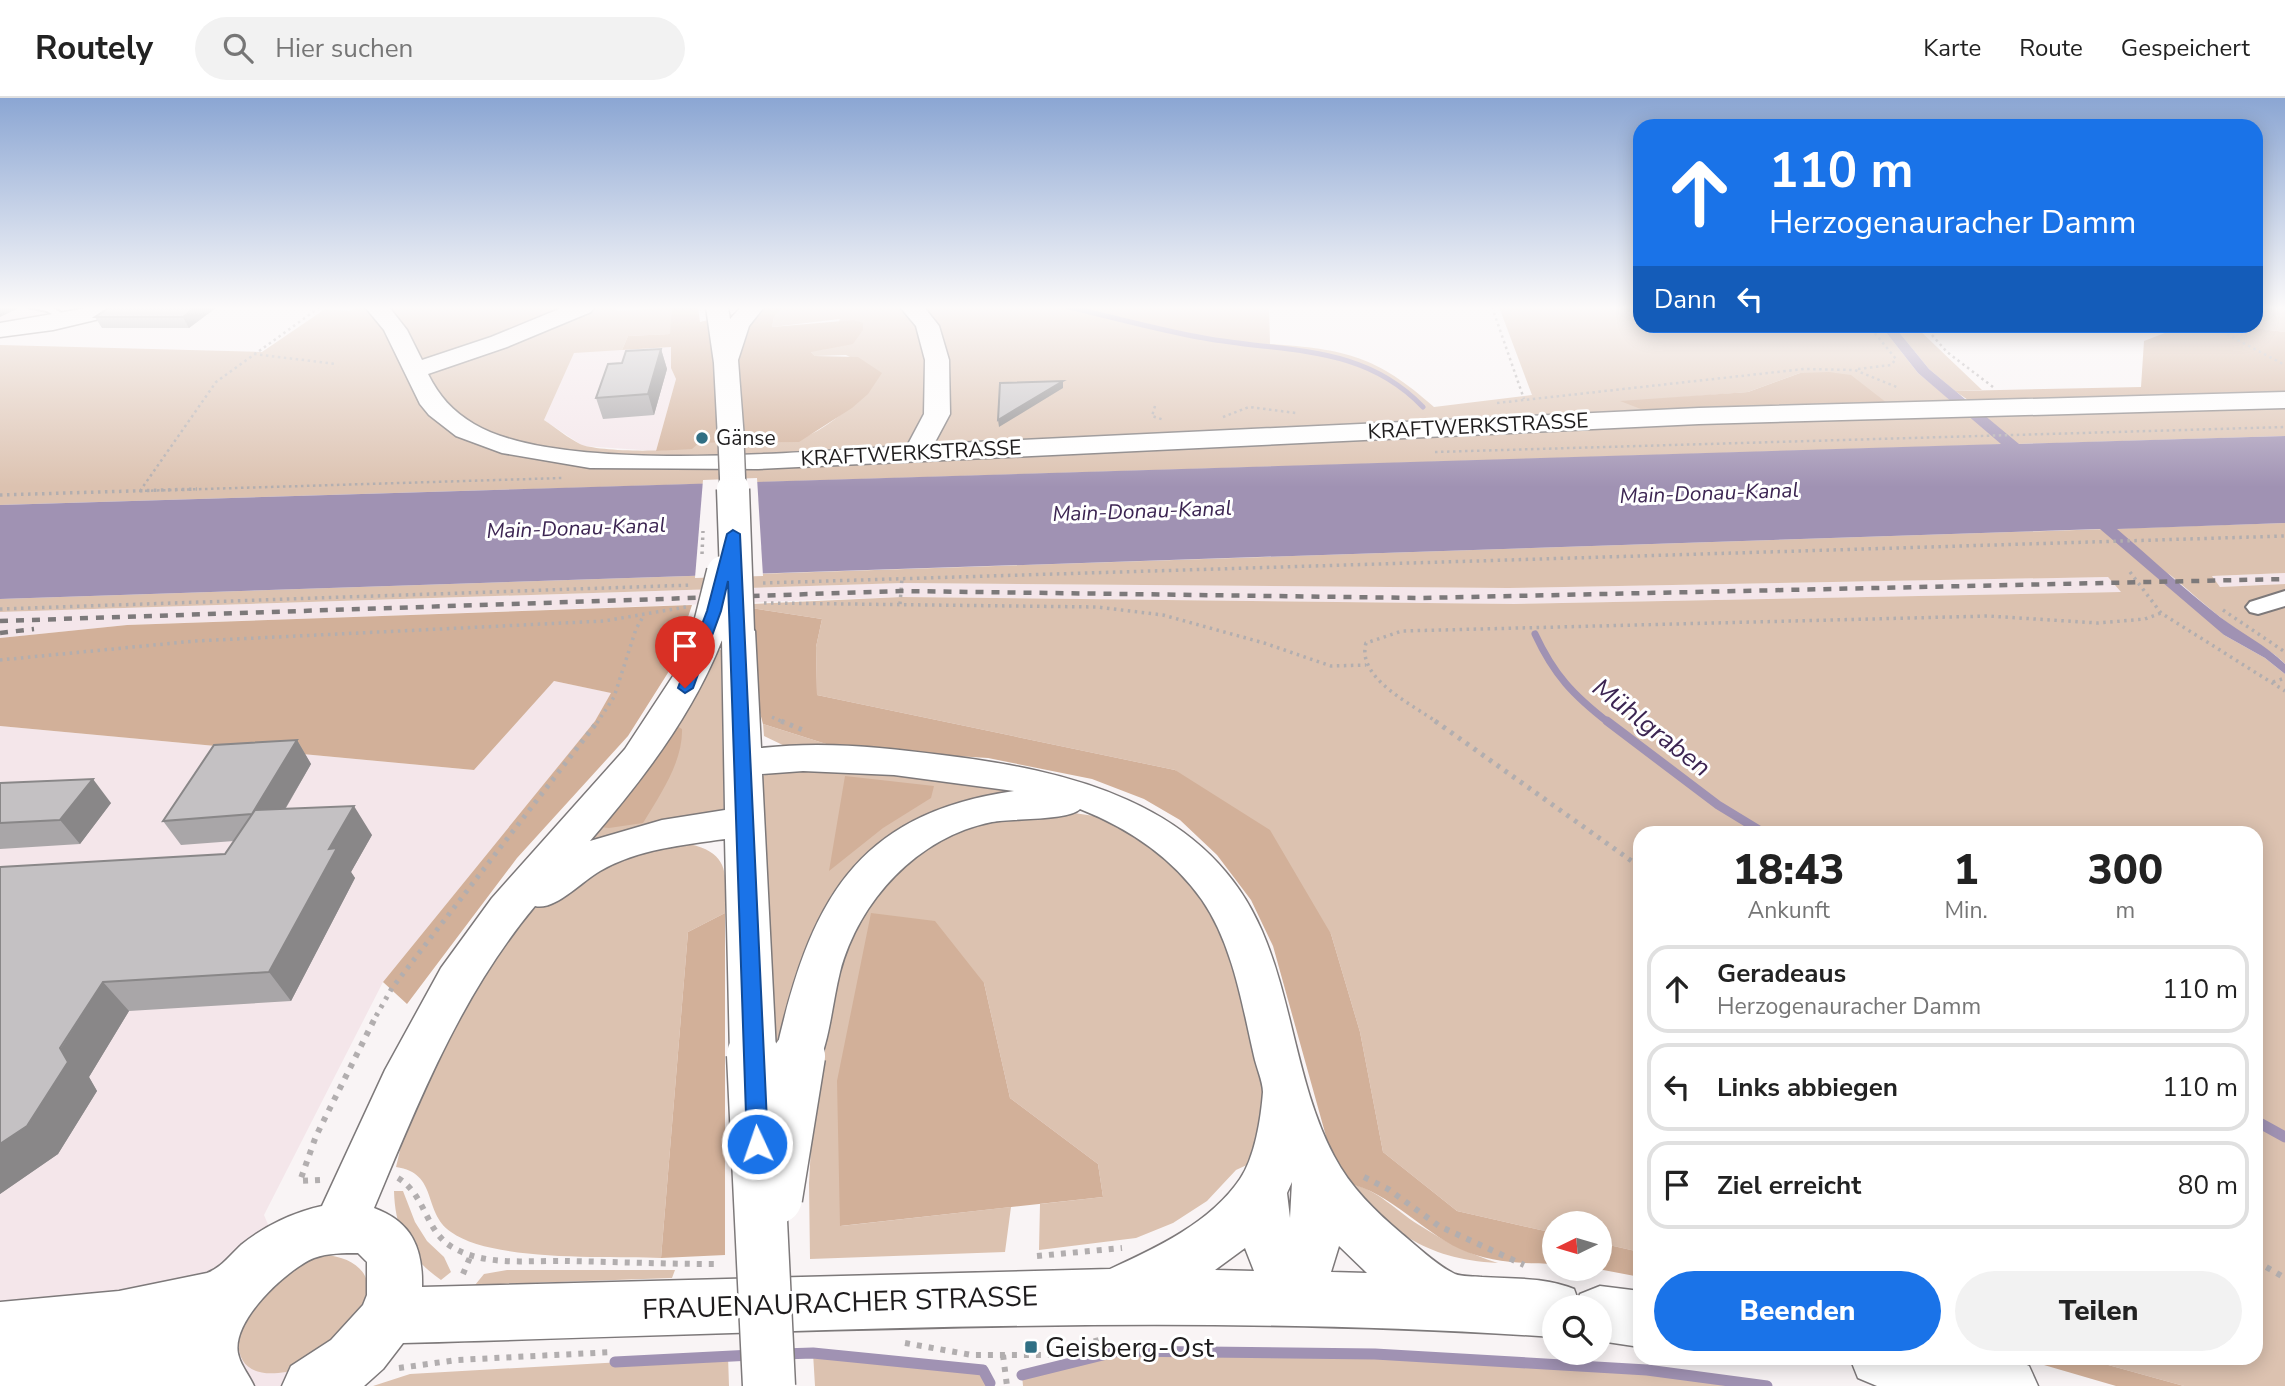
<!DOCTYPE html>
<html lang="de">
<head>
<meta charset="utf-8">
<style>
	:root { --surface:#fff; --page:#f2f2f2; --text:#222; --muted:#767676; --line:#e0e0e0; --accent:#1a73e8 }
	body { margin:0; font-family:"Nunito Sans",sans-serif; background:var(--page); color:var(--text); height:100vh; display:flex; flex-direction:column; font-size:26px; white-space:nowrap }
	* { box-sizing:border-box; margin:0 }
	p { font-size:23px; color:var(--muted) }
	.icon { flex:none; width:38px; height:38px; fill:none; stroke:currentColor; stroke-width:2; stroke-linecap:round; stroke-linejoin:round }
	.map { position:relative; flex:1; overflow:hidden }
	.sheet { position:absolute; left:1633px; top:728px; width:630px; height:539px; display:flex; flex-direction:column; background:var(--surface); border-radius:21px; box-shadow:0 4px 18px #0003 }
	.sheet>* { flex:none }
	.guide { position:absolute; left:1633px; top:21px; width:630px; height:214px; border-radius:21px; box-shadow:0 4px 18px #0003; background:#1a73e8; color:#fff; overflow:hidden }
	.needle { width:46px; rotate:265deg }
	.controls { position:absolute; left:1542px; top:1113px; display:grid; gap:14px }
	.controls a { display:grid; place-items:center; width:70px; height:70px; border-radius:50%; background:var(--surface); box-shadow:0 4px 18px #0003; font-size:35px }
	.pin { position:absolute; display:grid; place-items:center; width:60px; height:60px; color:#fff; margin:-72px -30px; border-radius:50% 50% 50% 0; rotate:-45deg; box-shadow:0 0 7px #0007 }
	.pin .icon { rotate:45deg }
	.me { position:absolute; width:77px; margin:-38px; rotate:357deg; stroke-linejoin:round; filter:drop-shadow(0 0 5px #0008) }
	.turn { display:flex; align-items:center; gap:24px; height:147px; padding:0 21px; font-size:32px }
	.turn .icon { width:91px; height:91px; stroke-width:2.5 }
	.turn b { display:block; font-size:49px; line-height:60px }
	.then { display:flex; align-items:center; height:66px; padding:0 21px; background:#0003; gap:14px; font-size:26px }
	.eta { display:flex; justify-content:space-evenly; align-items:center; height:119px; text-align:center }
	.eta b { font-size:42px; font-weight:800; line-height:49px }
	.button { display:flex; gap:14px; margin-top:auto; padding:14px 21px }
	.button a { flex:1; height:80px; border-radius:42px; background:var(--accent); color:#fff; font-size:28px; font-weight:800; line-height:80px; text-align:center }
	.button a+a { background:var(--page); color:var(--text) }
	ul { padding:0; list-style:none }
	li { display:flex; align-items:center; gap:21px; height:88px; margin:0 14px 10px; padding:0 7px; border:4px solid var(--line); border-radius:21px }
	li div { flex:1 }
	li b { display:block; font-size:26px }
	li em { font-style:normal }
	header { display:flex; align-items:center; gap:42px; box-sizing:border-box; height:98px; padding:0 35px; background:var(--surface); border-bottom:2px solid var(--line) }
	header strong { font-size:33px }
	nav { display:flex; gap:38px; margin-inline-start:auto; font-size:24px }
	.search { width:490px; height:63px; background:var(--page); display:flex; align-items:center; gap:18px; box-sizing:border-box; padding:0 24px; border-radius:38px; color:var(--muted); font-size:26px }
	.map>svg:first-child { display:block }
</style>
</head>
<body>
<header>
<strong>Routely</strong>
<div class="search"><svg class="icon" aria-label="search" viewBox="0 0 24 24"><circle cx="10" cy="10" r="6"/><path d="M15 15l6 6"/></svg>Hier suchen</div>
<nav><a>Karte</a><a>Route</a><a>Gespeichert</a></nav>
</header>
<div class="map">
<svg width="2285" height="1288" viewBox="0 0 2285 1288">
	<rect width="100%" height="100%" fill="#f9f4f5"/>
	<path fill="#f4e6ea" d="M0 209H80L41 230 0 237Z
		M671 249V270L676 281 656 353 583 348 544 322 574 254Z
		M2285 475V486L2220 489 2212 478Z
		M2108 479 2122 494 1514 506 902 499 127 527 0 540V514L903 485 1508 490Z
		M554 583 612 595 595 623 383 884 264 1117 336 1288H0V628L474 672Z"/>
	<path fill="#dcc2b0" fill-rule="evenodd" d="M355 209H617L616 213 672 209 671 236 628 238 622 252 574 255 544 322C556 330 568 340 580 346 596 354 686 356 699 345 727 344 777 348 802 340 828 331 866 298 881 275L846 257 815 258 810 253 825 251 840 221 772 229 774 219 783 209H1269L1270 246C1345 251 1377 258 1434 309L1532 297 1499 209H1640V228H1881L1918 275 1952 303 2285 295V338L0 407V247L262 254 325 211 350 213ZM1800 275 1886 305 1622 304 1748 294Z
		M2256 209H2285V234L2239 228H2256Z
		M1894 228H1915L1982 292 1955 293 1929 271Z
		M2285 425V475L2212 478 2220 489 2285 486V566C2273 553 2259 548 2245 538 2218 519 2193 496 2168 475L2224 537 2265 560 2285 576V1288H2184L2083 1260H2256V735H1640V1154L1600 1145V1125H1554V1135L1457 1113 1383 1054 1360 934 1331 836 1175 672 817 597 816 549 822 521 731 507 902 499 1514 506 2121 494 2108 479 1508 490 903 485 0 514V501Z
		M714 551 721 552 724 717 581 754 673 626Z
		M763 626 842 651 789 650 764 638Z
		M815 667 1047 694 911 730 775 954 761 678Z
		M1047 711 1101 719 1156 745 1197 788 1218 825 1238 873 1264 979V1059L1236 1072 1207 1103 1173 1125 1136 1140 1039 1152 1040 1106 1103 1099 1098 1066 1010 1000 984 885 841 1128 1011 1109 1005 1154 810 1161 809 1085 816 957 838 845 860 805 938 734Z
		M684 745C730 753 727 775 725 815L688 834 661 1160C609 1158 492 1164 451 1134 422 1114 439 1075 396 1069L407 1023 488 863 521 824 549 796 598 764Z
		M1339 1085C1371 1084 1393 1111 1419 1127 1444 1143 1469 1156 1498 1165 1421 1161 1394 1131 1339 1085Z
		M394 1093H403L415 1124 427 1143 444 1159 451 1174 441 1182C409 1160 395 1132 394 1093Z
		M325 1157C354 1159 379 1177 363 1210 359 1217 314 1262 306 1267 301 1270 292 1272 286 1274 222 1285 233 1227 260 1193 271 1179 308 1161 325 1157Z
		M507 1172H675L672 1180 475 1187 484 1176Z
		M1119 1253 1375 1256 1647 1272 1767 1288H1023L1022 1277Z
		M813 1255 925 1263 983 1272 990 1288H815Z
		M728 1258 729 1288H373L410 1276Z"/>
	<path fill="#d2b099" d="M672 209H698L700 224 761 209H783L774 219 772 229 854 222 863 225V232L853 246 811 254 815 258 858 259 882 275 868 296 852 310 799 344 699 345 692 351 656 353 676 281 671 270V249L622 252 628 238 670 236Z
		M2183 228H2239L2285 234V295L1968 302 1955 293 2141 289 2144 243Z
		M1829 274 1851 277 1887 305 1659 318 1620 303 1748 294 1800 275Z
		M692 507 671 570 628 638 517 760 407 906 383 884 595 623 611 595 554 583 474 672 0 628V540L127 527Z
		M731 507 822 521 816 549 817 597 1175 672 1270 732 1331 836 1360 934 1383 1054 1457 1113 1554 1135V1166C1520 1165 1491 1165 1460 1151 1422 1134 1379 1084 1339 1085L1273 848 1251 802 1217 757 1180 722 1144 701 1092 681 988 660 842 651 763 626Z
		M673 626 682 631C683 664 660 697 643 725L609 730 590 728Z
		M845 678 934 688 931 700 883 730 829 773Z
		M725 815V1157L661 1160 688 834Z
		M871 815 935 823 984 885 1010 1000 1098 1066 1103 1099 840 1128 837 983Z
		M1600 1145 1640 1154V1179L1598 1171Z
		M2020 1260H2083L2184 1288H2116Z"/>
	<path fill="#a092b3" d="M1881 228H1894L1929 271 2019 346 2285 338V425L2117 431C2151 460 2184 491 2220 519 2241 535 2266 547 2285 566V576L2265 560 2224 537 2100 431 0 501V407L2001 346 1918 275Z"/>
	<path fill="#f9f4f5" d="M757 380 763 478 695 480 703 382Z"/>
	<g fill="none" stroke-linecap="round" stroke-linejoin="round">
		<path stroke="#a092b3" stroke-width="5" d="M1068 209C1113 219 1158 232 1204 240 1284 255 1362 245 1423 309"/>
		<path stroke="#a092b3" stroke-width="7" d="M1535 536C1554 577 1573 597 1609 625"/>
		<path stroke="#a092b3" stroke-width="9" d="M1607 623 1718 707 1764 735"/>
		<path stroke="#a092b3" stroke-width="11" d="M2256 1023 2285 1039
			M782 1256 813 1255 983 1272 990 1285
			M615 1264 752 1257
			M1022 1277 1119 1253 1375 1256 1647 1272 1767 1288"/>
		<g stroke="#7d797a" stroke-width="4">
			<path id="lane" d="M28 209H52L72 222 65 224 47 213Z"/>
		</g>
		<g stroke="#7d797a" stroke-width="4">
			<path id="street" d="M2285 493V508L2258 516 2250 514 2246 509 2250 504Z"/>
		</g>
		<g stroke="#7d797a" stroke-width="3">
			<path id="secondary" d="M93 209H132L129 214 53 232 0 239V225Z
				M365 209H389L407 232 422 262 491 239 564 209H594L591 214 507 249 428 276C439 298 452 313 474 326 560 377 803 353 907 348L924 316 925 262 916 228 900 209H924L939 228 949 262 950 316 934 346 1699 310 2285 294V310L1699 326 758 371 590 370 502 355 456 338 429 317 420 306 384 232Z
				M706 209H728L730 221 741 209H764L749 228 738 262 744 341 740 347H722L718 341 714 265Z
				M738 523 750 526 755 533 761 650C821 643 882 649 942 657 1067 672 1207 704 1262 833 1293 905 1297 988 1334 1058 1350 1089 1376 1114 1402 1136 1418 1149 1436 1167 1455 1176 1462 1179 1474 1178 1482 1179 1513 1181 1545 1179 1574 1191L1578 1202 1580 1196 1600 1188 1640 1193V1249L1600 1243V1209H1554V1239C1171 1213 786 1235 403 1245L383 1271 364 1288H282L291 1268 331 1242 363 1207 367 1197V1164L358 1155C343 1155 329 1155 314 1160 287 1171 227 1226 239 1259 241 1267 250 1279 254 1288H0V1204L119 1193 207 1175C221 1170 230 1157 241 1147 264 1128 294 1114 322 1108L385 972 441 870 492 800 625 651 673 578 696 527 708 524 720 527 723 531 726 526ZM722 542 725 712 662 722 590 743C643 681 692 618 722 542ZM803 673 894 677 1014 693C852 716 809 809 776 954L762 676ZM1080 711C1128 730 1172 759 1202 802 1233 847 1242 906 1254 958 1256 968 1263 984 1263 994 1261 1020 1255 1059 1240 1081 1210 1125 1156 1150 1110 1171L422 1189C423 1150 412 1124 374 1110 419 1003 460 898 535 808 555 813 582 783 600 773 638 751 683 747 725 741L730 957 736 971 753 977 770 971 776 959 782 972 799 978 816 972C830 942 832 906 840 874 859 803 917 739 992 724 1011 720 1069 723 1080 711ZM1292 1084 1290 1120 1287 1095ZM1339 1148 1367 1175 1331 1174ZM1245 1150 1254 1173 1215 1172Z
				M1850 1260H2011L2029 1268 2038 1288H1877L1858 1280Z"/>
		</g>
		<path stroke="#b2aeaf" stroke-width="2.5" stroke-dasharray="2.5 3.5" stroke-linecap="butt" d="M1492 209 1524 301
			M1924 228 1947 254 1993 289
			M2211 228 2285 267
			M254 256 336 266
			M1858 271 1891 267 1896 261 1869 228
			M1497 305 1804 271 1855 272 1899 290
			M1155 308 1152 318 1164 322
			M1223 319 1249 309 1296 315
			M1435 354 2285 329
			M139 393 562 380
			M140 393 216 284 320 209"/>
		<path stroke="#b2aeaf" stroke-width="3.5" stroke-dasharray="2.5 4.5" stroke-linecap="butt" d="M0 397 197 391
			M2130 474 2161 515 2285 593
			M763 485 2285 438
			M764 505 1097 509 1163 517 1264 545 1331 568 1366 567
			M900 506 902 480
			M0 511 692 487
			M2223 512 2285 554
			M0 562 195 543 604 523 686 509
			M2273 584 2285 580
			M772 619 785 625
			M597 625 614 599 636 531 644 517
			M1438 625C1414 607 1356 581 1366 545L1402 533 1988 518 2098 525 2145 521 2161 515"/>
		<path stroke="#b2aeaf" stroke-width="5" stroke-dasharray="3.5 6" stroke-linecap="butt" d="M781 623 805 633
			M1435 623 1640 769
			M376 918 392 890 598 623"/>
		<path stroke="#b2aeaf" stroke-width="6" stroke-dasharray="5 7" stroke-linecap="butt" d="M1364 1079 1388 1091 1439 1128 1524 1167
			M398 1080C426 1097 425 1133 452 1149 485 1169 531 1162 568 1163 617 1164 667 1166 717 1166
			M320 1082 300 1083 316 1038 377 916
			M1037 1158 1122 1150
			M2256 1163 2285 1180
			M463 1176 471 1157
			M905 1245 972 1257H1050L1102 1241
			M1003 1257 1007 1288
			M399 1270 457 1262 613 1254"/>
		<use href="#lane" fill="#fff" fill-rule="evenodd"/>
		<use href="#street" fill="#fff" fill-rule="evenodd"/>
		<use href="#secondary" fill="#fff" fill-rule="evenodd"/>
		<path stroke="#7c797a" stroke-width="4.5" stroke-dasharray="8 8" stroke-linecap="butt" d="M0 523 901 493 1421 500 2285 481
			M0 535 34 531"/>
		<g stroke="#7d797a" stroke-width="28" stroke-linecap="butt">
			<path id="secondary-bridge-far2" d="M731 341 733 393"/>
		</g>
		<g stroke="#7d797a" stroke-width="35" stroke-linecap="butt">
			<path id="secondary-bridge-far1" d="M733 391 738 533
				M708 534 723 474"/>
		</g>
		<g stroke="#7d797a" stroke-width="55" stroke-linecap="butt">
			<path id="secondary-bridge" d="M753 957 769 1288
				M776 1100 799 958"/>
		</g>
		<path stroke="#b2aeaf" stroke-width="3.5" stroke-dasharray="2.5 4.5" stroke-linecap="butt" d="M702 456 703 433"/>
		<use href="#secondary-bridge-far2" stroke="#fff" stroke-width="25"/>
		<use href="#secondary-bridge-far1" stroke="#fff" stroke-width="32"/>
		<use href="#secondary-bridge" stroke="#fff" stroke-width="52"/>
	</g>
	<path fill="#a9a6a8" d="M217 209 189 230H102L95 219Z
		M661 251 667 271 654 317 603 321 596 300 622 265Z
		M297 642 311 666 286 710 372 737 351 774 355 780 291 903 129 913 89 979 97 993 58 1056 0 1096V769L225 756 234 743 181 747 163 723Z
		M0 685 111 705 80 746 0 751Z"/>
	<path fill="#898788" d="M0 209H21L0 219Z
		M196 209H217L189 230 183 219Z
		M661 251 667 271 654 317 648 296Z
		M1063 283V290L999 329 998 322Z
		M297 642 311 666 268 740 252 716Z
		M93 681 111 705 80 746 60 722Z
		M354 708 372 737 351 774 355 780 291 903 269 874 329 751Z
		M103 884 129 913 89 979 97 993 58 1056 0 1096V1046Z"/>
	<path fill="#c4c1c3" stroke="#898788" stroke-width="2" d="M110 209H196L183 219H95Z
		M661 251 648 296 596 300 608 266 622 265 626 253Z
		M1063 283 998 322 1000 285Z
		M297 642 252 716 163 723 214 647Z
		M93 681 60 722 0 725V685Z
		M354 708 329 751 337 750 269 874 103 884 60 950 68 964 27 1028 0 1046V769L225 756 255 712Z"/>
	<linearGradient id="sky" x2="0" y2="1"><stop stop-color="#8ba6d3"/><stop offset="0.54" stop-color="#fcfafa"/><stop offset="1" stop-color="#fcfafa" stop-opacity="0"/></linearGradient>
	<rect width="2285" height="389" fill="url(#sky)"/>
	<path fill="#1a73e8" stroke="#114b97" stroke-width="2" d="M733 432 740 436 768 1046 765 1053 757 1056 750 1053 747 1046 728 483 721 513 693 590 685 595 678 590 707 513 727 436Z"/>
	<g fill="#306f84" stroke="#fff" stroke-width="2.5">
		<circle cx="702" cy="340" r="7"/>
		<rect x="1024" y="1242" width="14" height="14" rx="3.5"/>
	</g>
	<g text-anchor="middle" stroke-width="6" stroke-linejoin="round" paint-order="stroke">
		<g font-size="21" fill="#1e1c1d" stroke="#fff">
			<text transform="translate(1478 328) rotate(-3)" y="7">KRAFTWERKSTRASSE</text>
			<text transform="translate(911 355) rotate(-3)" y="7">KRAFTWERKSTRASSE</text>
		</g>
		<g font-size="21" fill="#1e1c1d" stroke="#fff" text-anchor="start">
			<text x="716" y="347">Gänse</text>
		</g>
		<g font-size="21" font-style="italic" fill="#3c2552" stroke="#fff">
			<text transform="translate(1709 395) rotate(-2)" y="7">Main-Donau-Kanal</text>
			<text transform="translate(1142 413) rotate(-2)" y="7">Main-Donau-Kanal</text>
			<text transform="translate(576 430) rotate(-2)" y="7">Main-Donau-Kanal</text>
		</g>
		<g font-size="26" font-style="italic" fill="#3c2552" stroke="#fff">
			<text transform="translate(1652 629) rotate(38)" y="9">Mühlgraben</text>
		</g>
		<g font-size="28" fill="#1e1c1d" stroke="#fff">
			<text transform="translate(840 1204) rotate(-2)" y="10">FRAUENAURACHER STRASSE</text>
		</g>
		<g font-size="28" fill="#1e1c1d" stroke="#fff" text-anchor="start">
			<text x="1045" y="1259">Geisberg-Ost</text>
		</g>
	</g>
</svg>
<div class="controls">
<a><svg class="needle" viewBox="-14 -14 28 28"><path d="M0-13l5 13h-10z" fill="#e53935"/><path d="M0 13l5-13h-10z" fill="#767676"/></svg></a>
<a><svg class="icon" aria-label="search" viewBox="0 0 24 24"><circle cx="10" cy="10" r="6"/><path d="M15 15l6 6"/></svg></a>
</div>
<div class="pin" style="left:685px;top:590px;background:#d93025"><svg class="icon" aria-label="arrive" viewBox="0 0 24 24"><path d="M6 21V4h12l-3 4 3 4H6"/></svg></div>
<svg class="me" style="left:757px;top:1046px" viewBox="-20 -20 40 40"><circle r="17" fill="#1a73e8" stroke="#fff" stroke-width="3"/><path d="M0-11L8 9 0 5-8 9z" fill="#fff"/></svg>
<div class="guide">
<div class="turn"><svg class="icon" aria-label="ahead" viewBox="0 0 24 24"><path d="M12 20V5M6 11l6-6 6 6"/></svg><div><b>110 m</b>Herzogenauracher Damm</div></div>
<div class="then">Dann<svg class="icon" aria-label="left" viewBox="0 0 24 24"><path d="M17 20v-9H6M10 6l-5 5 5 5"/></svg></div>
</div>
<section class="sheet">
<div class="eta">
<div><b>18:43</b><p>Ankunft</p></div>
<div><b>1</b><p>Min.</p></div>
<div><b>300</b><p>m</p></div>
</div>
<ul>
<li><svg class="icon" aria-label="ahead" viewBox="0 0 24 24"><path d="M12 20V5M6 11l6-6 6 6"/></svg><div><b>Geradeaus</b><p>Herzogenauracher Damm</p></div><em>110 m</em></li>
<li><svg class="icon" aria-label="left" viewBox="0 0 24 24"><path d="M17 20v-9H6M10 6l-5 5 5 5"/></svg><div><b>Links abbiegen</b></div><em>110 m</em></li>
<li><svg class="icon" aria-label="arrive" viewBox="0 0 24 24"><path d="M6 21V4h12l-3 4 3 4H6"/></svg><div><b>Ziel erreicht</b></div><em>80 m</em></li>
</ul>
<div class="button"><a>Beenden</a><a>Teilen</a></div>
</section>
</div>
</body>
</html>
